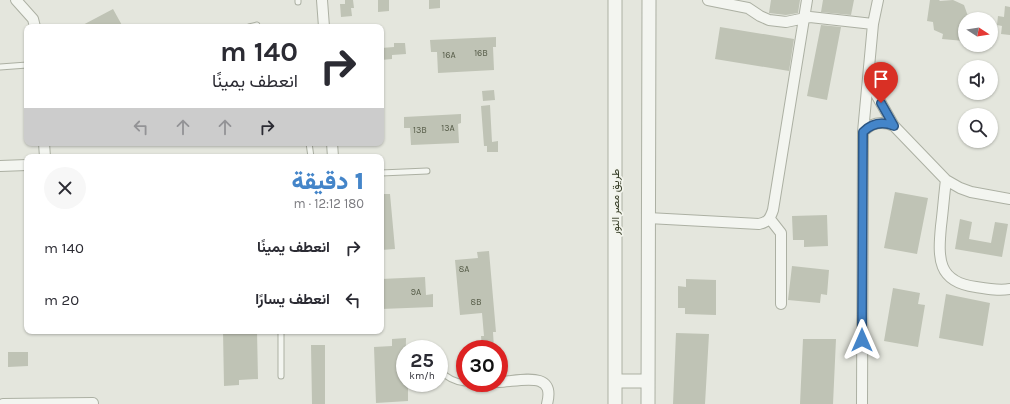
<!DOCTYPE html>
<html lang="ar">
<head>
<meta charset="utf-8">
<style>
	:root { --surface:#fff; --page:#f7f7f7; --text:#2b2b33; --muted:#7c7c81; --accent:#4485c9 }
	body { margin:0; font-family:Karla,Vazirmatn,sans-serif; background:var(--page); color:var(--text); direction:rtl; height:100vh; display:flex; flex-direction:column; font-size:15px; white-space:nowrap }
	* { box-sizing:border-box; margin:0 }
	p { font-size:13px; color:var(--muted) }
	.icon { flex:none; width:22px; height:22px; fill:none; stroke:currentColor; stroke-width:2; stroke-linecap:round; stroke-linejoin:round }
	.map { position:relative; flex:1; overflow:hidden; direction:ltr }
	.details { position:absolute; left:24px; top:154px; width:360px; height:180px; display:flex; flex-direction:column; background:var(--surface); border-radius:8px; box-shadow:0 1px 3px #0004; direction:rtl }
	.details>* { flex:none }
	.banner { position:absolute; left:24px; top:24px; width:360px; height:122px; border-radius:8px; box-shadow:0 1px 3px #0004; direction:rtl; background:#fff; color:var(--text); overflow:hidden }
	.needle { width:26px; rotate:102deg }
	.controls { position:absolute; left:958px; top:12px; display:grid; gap:8px }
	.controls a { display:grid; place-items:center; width:40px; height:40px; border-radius:50%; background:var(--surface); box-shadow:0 1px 3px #0004; font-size:20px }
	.speed { position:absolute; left:396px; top:340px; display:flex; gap:8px; font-size:20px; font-weight:700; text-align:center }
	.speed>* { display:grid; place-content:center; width:52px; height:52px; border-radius:50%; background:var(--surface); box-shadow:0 1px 3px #0004; line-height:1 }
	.speed small { font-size:10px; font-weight:400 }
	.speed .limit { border:6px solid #d22; background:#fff; color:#111 }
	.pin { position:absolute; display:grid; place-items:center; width:34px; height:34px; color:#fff; margin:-41px -17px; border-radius:50% 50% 50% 0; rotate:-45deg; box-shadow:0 0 4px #0007 }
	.pin .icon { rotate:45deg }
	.me { position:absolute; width:44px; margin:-22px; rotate:0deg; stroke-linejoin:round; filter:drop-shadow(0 0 3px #0008) }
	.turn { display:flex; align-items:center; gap:14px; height:84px; padding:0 20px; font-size:18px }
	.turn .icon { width:52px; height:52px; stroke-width:2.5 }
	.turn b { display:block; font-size:28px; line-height:34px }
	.lanes { display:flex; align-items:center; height:38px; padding:0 20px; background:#0003; justify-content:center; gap:20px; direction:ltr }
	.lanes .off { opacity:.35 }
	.round { display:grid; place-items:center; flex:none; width:42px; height:42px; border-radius:21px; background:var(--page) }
	.overview { display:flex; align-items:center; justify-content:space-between; height:68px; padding:0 20px }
	h1 { font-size:24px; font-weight:800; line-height:30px; color:var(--accent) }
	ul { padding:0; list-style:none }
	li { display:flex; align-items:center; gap:12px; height:52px; padding:0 20px }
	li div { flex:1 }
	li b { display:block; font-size:15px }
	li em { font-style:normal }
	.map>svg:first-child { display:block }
</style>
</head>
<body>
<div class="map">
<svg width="1010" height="404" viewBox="0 0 1010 404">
	<rect width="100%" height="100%" fill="#e4e6dd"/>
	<path fill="#bfc3b5" d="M345 0H353L354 8H351L352 16 341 17 340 4H345Z
		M378 0H389V11L378 12Z
		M429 0H440V8L429 9Z
		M771 0H800L798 13 786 15 769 13Z
		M823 0H854L851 15 821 12Z
		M930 0H939L940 1 953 0 964 5 969 19H965L964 41 942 39 943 34 934 30 933 22 927 21Z
		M1005 6 1010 7V35L1001 34 1002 26 997 25 998 16 1004 17Z
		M113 9 123 27H79Z
		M821 25 841 27 827 100 807 96Z
		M720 27 794 39 789 71 715 59Z
		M496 37V47H493L494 70 438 73 437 52H431L430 40Z
		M394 43H405L406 54 392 55V59L381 60V48L394 47Z
		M494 90 495 100 483 101 482 91Z
		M490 105 492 142 498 141V152H487V146H484L481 106Z
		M461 114V123L458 124 459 143 411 145 410 128H404V117Z
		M895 192 928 198 917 254 884 248Z
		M381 194H390L395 249 381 250Z
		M827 215 828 246 804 247V240H793L792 216Z
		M960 219 972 222 969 239 991 243 995 222 1008 224 1002 257 955 249Z
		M489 251 496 332H493L494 349H482L481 336H484L482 313 460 315 455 260 478 258 477 252Z
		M792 266 829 270 827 295 821 294 820 303 788 300Z
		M425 277 426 295 433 294V307L381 309V279Z
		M686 279 716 280V315L685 314V308H678V286L686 287Z
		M893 288 920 293 918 304 925 305 918 347 884 341Z
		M946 294 990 303 983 346 939 338Z
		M223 331H257L258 379 239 380V385L224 386Z
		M676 333 709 334 705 404H673Z
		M406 338 405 383H408V401L376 403 374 347 392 346V339Z
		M803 339H836L833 404H800Z
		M311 345H325V404H312Z
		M8 352H28V366L8 367Z"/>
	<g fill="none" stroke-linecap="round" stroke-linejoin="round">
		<g stroke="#acb0a3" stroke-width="7">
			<path id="service" d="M298 0V2
				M249 27 257 25
				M0 67 27 65
				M309 143 311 157
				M381 173 427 171
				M427 346 428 349
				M439 370C446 377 455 382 465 383
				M281 376V331"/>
		</g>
		<g stroke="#acb0a3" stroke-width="12">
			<path id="minor" d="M16 0 33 19 35 27
				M322 0 324 27
				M708 0 748 8 760 16 769 20 786 22 810 17 873 24
				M868 80 894 126 946 180 960 188 971 192 1010 199
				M863 132C872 122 882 121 894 126
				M44 143 45 157
				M332 143 333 157
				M0 166 27 165
				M946 180C944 195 943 211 941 226 938 258 937 282 976 287 988 289 999 291 1010 289
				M648 218 759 224C768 222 770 219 773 210L807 0
				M770 219 781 233V304
				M499 382C521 381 556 370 547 404
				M476 384 484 383
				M3 404 93 403
				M862 404 863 132 873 24 878 0"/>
		</g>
		<g stroke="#acb0a3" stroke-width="15">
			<path id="tertiary" d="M615 381H648
				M615 404V0
				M648 404 649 0"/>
		</g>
		<use href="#service" stroke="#f3f5f0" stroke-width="5"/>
		<use href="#minor" stroke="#f3f5f0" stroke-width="10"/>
		<use href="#tertiary" stroke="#f3f5f0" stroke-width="13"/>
	</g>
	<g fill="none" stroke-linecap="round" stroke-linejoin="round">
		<g stroke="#2c5683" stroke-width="10">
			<path id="route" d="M862 340 863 132C872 123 882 121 894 126L881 103"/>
		</g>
		<use href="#route" stroke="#4485c9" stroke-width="7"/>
	</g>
	<g text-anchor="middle" stroke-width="3.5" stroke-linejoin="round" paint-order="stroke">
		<g font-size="9" fill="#585e4a">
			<text x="481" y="56">16B</text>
			<text x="449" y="58">16A</text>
			<text x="448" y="131">13A</text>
			<text x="420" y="133">13B</text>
			<text x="464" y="272">8A</text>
			<text x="416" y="295">9A</text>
			<text x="476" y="305">8B</text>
		</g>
		<g font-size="11" fill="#363d27" stroke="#f2f4ec">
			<text transform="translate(615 202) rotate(-90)" y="4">طريق مصر النور</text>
		</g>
	</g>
</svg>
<div class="controls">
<a><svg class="needle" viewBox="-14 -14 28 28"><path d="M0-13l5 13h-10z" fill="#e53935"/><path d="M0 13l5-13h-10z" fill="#7c7c81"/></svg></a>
<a><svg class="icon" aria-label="sound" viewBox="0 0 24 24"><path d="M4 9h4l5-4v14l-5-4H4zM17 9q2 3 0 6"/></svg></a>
<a><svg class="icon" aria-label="search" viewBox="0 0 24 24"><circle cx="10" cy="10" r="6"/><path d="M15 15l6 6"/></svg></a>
</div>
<div class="speed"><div>25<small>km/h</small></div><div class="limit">30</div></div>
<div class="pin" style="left:881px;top:103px;background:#d93025"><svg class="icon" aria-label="arrive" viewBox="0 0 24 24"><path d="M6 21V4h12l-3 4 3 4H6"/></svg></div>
<svg class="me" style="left:862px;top:340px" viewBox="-20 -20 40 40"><path d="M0-17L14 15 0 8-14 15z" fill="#4485c9" stroke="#fff" stroke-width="4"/></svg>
<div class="banner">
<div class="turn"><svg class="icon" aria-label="right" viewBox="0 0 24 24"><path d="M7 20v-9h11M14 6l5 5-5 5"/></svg><div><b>140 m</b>انعطف يمينًا</div></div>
<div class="lanes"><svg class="icon off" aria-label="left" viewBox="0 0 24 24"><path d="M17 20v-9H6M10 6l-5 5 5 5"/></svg><svg class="icon off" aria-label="ahead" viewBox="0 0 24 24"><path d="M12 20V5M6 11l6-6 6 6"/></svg><svg class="icon off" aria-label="ahead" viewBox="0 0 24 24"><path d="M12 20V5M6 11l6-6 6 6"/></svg><svg class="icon" aria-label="right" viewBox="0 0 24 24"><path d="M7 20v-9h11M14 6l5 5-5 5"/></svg></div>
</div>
<section class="details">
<div class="overview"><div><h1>1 دقيقة</h1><p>180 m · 12:12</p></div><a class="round"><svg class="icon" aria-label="close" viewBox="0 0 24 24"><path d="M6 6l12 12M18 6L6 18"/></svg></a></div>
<ul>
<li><svg class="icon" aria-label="right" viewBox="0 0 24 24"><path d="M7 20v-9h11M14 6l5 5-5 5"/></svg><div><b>انعطف يمينًا</b></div><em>140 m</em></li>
<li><svg class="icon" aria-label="left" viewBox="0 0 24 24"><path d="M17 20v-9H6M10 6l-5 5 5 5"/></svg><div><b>انعطف يسارًا</b></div><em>20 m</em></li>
</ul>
</section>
</div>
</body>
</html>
